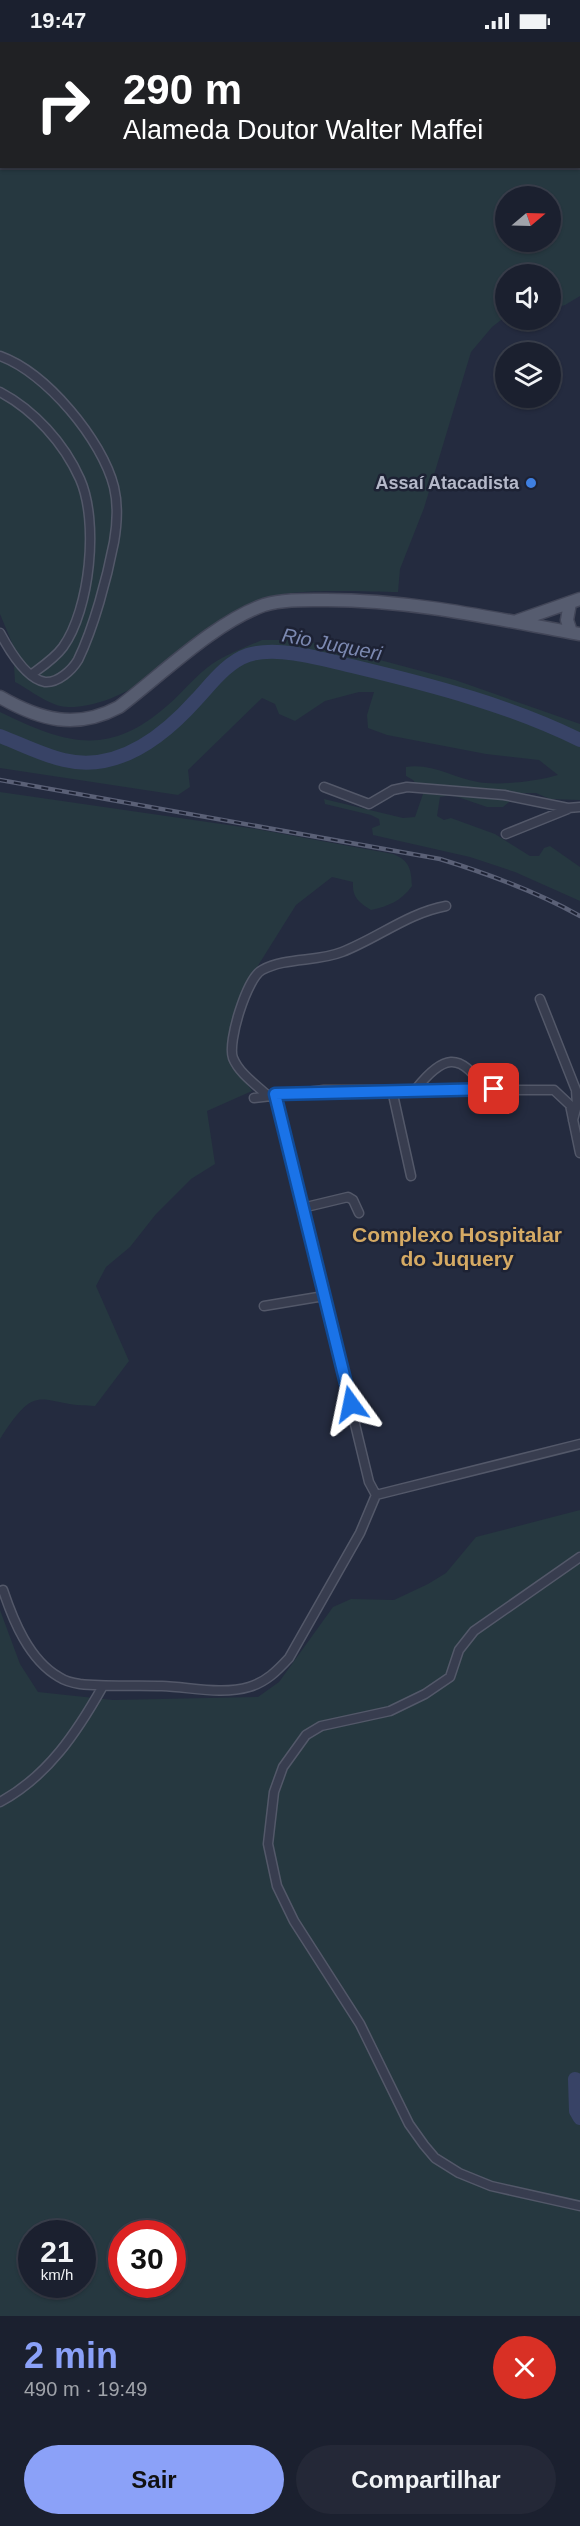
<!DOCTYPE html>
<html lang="pt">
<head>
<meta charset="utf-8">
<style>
	:root { --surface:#1b202f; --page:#242837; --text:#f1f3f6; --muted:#a0a3aa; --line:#393e4b; --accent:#8ba1f8 }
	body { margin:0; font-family:Helvetica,sans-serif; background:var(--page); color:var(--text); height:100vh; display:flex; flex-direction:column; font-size:22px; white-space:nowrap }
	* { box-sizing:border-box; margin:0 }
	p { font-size:20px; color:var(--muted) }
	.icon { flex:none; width:33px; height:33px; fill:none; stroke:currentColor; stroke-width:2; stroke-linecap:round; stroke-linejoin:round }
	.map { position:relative; height:2274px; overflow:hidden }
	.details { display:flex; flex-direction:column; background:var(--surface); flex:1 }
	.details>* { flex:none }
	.top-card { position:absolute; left:0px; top:0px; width:580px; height:126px; box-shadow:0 2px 4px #0004,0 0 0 2px var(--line); background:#202124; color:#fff; overflow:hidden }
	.needle { width:39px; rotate:71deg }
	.fabs { position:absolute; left:495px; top:144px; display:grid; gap:12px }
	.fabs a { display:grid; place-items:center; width:66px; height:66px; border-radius:50%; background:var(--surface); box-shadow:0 2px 4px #0004,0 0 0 2px var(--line); font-size:30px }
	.speed { position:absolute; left:18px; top:2178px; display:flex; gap:12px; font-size:30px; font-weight:700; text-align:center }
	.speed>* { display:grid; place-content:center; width:78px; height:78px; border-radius:50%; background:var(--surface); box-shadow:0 2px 4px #0004,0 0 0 2px var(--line); line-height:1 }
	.speed small { font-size:15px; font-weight:400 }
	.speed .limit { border:9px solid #d22; background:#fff; color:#111 }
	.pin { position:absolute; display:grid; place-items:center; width:51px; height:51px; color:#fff; margin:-26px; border-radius:12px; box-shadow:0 3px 9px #0006 }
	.me { position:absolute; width:66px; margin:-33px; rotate:348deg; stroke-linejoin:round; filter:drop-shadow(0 0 4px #0008) }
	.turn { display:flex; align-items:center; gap:21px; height:126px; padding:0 24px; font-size:27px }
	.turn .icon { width:78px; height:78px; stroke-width:2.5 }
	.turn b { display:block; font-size:42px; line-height:51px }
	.round { display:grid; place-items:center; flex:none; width:63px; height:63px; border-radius:32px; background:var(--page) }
	.overview { display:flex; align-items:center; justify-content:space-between; height:102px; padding:0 24px }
	h1 { font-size:36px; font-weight:800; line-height:45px; color:var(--accent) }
	.button { display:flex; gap:12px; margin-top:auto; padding:12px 24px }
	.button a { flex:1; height:69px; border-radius:36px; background:var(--accent); color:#111; font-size:24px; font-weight:800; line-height:69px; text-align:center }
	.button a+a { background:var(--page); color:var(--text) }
	.status { display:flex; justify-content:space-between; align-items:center; height:42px; padding:0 30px; background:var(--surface); direction:ltr }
	.status svg { height:16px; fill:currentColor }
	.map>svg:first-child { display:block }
</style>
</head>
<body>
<div class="status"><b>19:47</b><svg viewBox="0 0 49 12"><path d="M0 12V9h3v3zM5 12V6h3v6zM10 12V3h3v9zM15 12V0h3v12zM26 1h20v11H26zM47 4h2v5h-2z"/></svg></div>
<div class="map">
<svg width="580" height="2274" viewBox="0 0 580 2274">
	<rect width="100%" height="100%" fill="#242b3f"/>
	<path fill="#263840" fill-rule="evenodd" d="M0 0H580V254L565 263 551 267 550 232H506L505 275 492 285 471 310 424 466 400 527 398 550C367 550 292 545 266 557 208 586 136 666 68 665 51 665 30 648 15 640L14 624 17 613 0 572ZM2 2H579V124H2ZM506 154H550V200H506Z
		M262 598H303L365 614 455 638 580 682V758L550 757 536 751H520L503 765H487L452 753 440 755 437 774 444 778 451 776 495 792 530 814H539L544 806 550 804 580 825V859L515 830 470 815 373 793 372 786 380 783 379 777 371 773 325 762 324 757 403 776 415 775 423 752 413 738 406 734V725C433 721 453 736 478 740 499 744 538 739 558 733L539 718 486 712 387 693 368 686 367 673 374 650H359L325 659 295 679 279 672 275 662 262 656 188 728 190 745 178 753 0 726V670C66 702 108 716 168 663 183 650 196 633 212 622 227 612 246 605 262 598Z
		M0 750 256 787 393 812C410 819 411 827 412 844 401 859 389 864 371 868 358 860 352 855 353 840L332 835 296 863 254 930 229 993 227 1013 252 1049 207 1069 215 1122 191 1137 156 1172 130 1205 106 1225 96 1244 129 1319 95 1364C38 1364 39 1336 0 1397Z
		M580 1468V2274H0V1568L20 1622 38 1650 113 1658 258 1655 279 1640 333 1565 351 1557 394 1558 428 1542 446 1531 476 1495ZM32 2192H82V2242H32ZM122 2192H172V2242H122Z"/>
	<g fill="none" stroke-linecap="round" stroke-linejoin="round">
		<path stroke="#384366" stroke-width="14" d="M0 694C21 702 42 713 64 718 117 731 164 694 197 657 211 642 227 620 248 613 280 603 329 619 360 626 435 644 511 664 580 698
			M580 2039 575 2037 576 2069 580 2076"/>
		<g stroke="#535869" stroke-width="11">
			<path id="minor" d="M0 314C47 331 102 398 114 445 118 462 117 483 114 500 107 536 94 585 78 618 72 628 58 641 45 640 26 637 8 606 0 591
				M0 350C34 368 64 401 80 437 99 480 90 567 63 605 55 616 43 624 32 632
				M324 745 369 762 393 748 407 745 504 753 568 766 580 765
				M506 792 568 767
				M540 957 576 1048 577 1063 573 1078
				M416 1047C442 1014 460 1008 484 1047
				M392 1048 411 1134
				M275 1052 369 1440 376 1453
				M267 1053C255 1042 239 1031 233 1016 227 1000 247 936 262 928 286 915 317 920 342 910 378 896 408 871 446 864
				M254 1056 324 1048H554L570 1063 580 1111
				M302 1166 348 1155 353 1158 359 1171
				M264 1264 324 1254
				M580 1515 474 1589 459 1608 450 1635 425 1652 390 1669 321 1684 306 1693 283 1725 274 1750 268 1802 277 1844 294 1879 360 1982 409 2082 424 2103 435 2116 459 2131 491 2144 580 2164
				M3 1548C13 1578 29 1618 59 1635 65 1639 73 1641 80 1642 107 1645 135 1643 162 1644 190 1645 222 1653 249 1645 266 1640 277 1629 289 1616L360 1491 376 1453 580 1402
				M0 1760C48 1734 77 1690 103 1644"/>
		</g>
		<g stroke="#424658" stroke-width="15">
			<path id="primary" d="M570 561 567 578 571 590
				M517 579 580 557
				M0 655C40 678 76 688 119 665 160 634 215 580 264 563 284 557 306 558 327 558 413 558 496 577 580 592"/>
		</g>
		<use href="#minor" stroke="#383d4f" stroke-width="8"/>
		<use href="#primary" stroke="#565c6f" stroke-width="12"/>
		<g stroke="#5a6076" stroke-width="4.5">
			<path id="rail" d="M0 738 440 817C489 832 535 849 580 874"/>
		</g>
		<use href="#rail" stroke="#1d2234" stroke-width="2" stroke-dasharray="7" stroke-linecap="butt"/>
	</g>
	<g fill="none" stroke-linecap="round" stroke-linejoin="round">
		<g stroke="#114b97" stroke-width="15">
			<path id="route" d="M351 1362 275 1052 494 1047"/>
		</g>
		<use href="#route" stroke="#1a73e8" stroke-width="10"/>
	</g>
	<circle fill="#3f7fe0" stroke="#1d2234" stroke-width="2" cx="531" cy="441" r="6"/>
	<g text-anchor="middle" stroke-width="5" stroke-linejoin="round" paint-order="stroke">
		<g font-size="18" font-weight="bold" fill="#b5b9c9" stroke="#1d2234" text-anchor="end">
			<text x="519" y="447">Assaí Atacadista</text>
		</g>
		<g font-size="20" font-style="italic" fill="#7c89b1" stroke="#1d2234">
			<text transform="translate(332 602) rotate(11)" y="7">Rio Juqueri</text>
		</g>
		<g font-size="21" font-weight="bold" fill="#d5aa64" stroke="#1d2234">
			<text x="457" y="1200">Complexo Hospitalar<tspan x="457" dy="24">do Juquery</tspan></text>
		</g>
	</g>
</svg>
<div class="fabs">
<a><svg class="needle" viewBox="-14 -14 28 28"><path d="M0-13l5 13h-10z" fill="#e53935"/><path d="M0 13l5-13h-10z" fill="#a0a3aa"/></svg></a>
<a><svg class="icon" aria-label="sound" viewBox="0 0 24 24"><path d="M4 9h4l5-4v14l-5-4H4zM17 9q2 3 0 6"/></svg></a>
<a><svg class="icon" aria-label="layers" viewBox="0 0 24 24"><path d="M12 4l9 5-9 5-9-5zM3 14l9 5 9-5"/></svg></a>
</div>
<div class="speed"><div>21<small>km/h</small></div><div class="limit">30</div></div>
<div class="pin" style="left:494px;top:1047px;background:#d93025"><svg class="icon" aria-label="arrive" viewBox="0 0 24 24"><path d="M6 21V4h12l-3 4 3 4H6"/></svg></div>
<svg class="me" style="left:351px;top:1362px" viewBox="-20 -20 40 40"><path d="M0-17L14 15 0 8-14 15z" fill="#1a73e8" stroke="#fff" stroke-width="4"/></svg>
<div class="top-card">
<div class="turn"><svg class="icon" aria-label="right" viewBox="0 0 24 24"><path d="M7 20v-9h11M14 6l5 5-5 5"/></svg><div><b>290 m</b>Alameda Doutor Walter Maffei</div></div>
</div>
</div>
<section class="details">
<div class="overview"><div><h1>2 min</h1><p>490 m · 19:49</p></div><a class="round" style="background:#d93025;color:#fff"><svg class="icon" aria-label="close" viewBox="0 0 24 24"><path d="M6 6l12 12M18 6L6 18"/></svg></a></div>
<div class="button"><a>Sair</a><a>Compartilhar</a></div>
</section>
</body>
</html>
